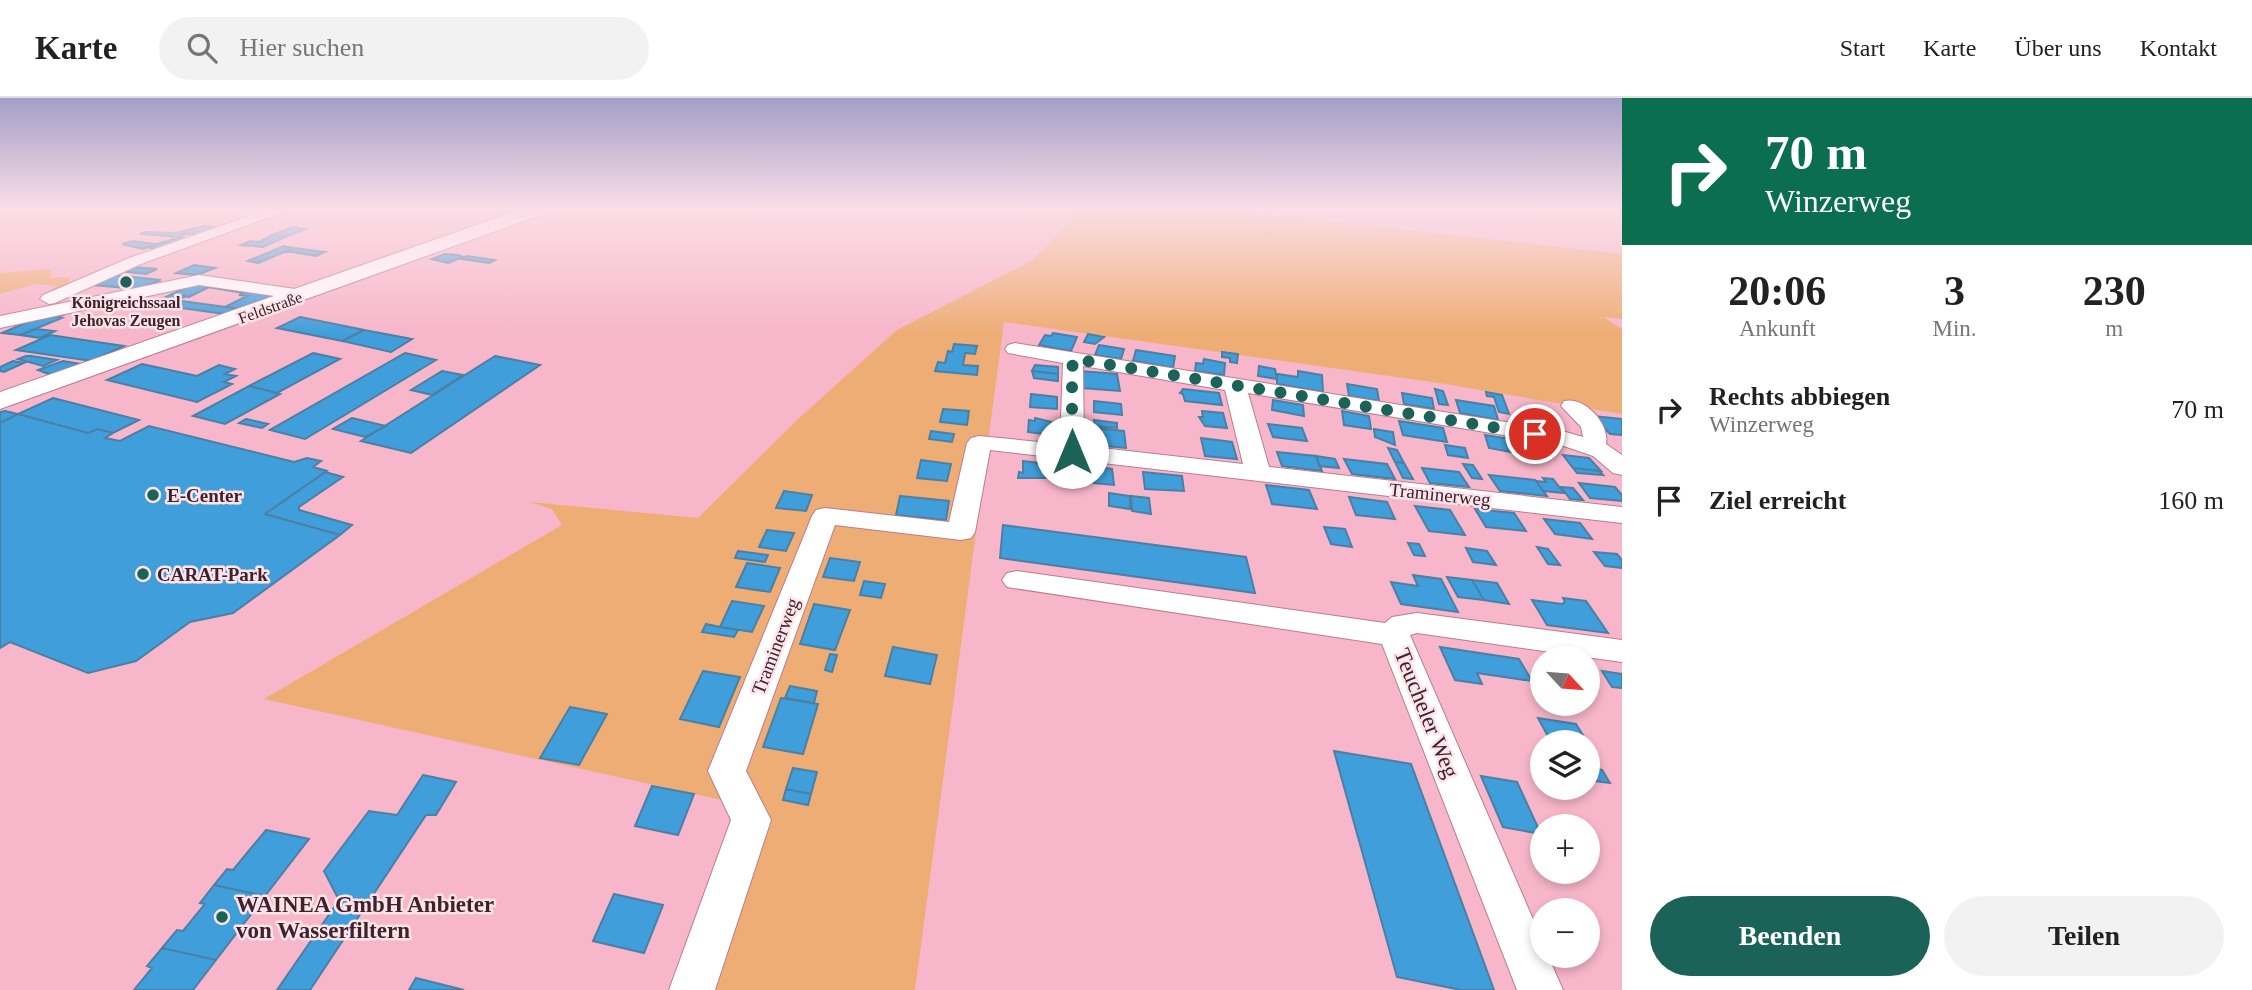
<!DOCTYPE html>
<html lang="de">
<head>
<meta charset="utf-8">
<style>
	:root { --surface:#fff; --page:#f2f2f2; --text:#222; --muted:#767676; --line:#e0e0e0; --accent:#1b6358 }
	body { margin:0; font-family:"Times New Roman",serif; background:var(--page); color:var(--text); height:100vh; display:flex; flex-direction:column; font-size:26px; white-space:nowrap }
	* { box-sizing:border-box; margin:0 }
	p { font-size:23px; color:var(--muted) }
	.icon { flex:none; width:38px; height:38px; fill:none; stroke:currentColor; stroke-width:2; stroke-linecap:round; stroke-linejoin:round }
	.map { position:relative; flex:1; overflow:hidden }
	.panel { display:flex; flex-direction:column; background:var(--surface); width:630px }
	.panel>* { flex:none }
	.guide { background:#0b6e4f; color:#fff; overflow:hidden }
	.needle { width:46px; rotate:116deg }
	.controls { position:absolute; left:1530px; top:548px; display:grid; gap:14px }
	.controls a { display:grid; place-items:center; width:70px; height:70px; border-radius:50%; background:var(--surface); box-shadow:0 4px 10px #0003; font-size:35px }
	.pin { position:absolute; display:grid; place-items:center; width:60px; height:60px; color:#fff; margin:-30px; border:4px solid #fff; border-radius:50%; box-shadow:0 2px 7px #0007 }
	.me { position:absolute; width:77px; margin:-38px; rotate:0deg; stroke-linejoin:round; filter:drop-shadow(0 0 5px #0008) }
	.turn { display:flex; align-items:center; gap:24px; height:147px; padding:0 28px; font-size:32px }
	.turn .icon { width:91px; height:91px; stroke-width:2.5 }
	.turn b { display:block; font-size:49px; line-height:60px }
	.eta { display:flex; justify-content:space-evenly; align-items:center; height:119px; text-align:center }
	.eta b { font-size:42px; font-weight:700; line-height:49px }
	.button { display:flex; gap:14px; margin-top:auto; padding:14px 28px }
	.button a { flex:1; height:80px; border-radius:42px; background:var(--accent); color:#fff; font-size:28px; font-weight:700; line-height:80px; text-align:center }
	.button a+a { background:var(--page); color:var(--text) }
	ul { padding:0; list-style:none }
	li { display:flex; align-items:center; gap:21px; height:91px; padding:0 28px }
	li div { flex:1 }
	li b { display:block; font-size:26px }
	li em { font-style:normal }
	header { display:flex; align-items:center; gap:42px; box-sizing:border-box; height:98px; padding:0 35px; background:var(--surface); border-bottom:2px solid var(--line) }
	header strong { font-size:33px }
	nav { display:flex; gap:38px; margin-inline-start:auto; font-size:24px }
	.search { width:490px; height:63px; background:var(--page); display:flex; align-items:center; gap:18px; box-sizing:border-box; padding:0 24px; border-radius:38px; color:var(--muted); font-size:26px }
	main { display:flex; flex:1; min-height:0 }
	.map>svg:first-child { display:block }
</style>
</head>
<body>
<header>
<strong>Karte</strong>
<div class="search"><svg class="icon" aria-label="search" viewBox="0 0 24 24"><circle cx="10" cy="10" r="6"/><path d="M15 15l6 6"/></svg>Hier suchen</div>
<nav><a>Start</a><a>Karte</a><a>Über uns</a><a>Kontakt</a></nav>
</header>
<main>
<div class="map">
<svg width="1622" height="892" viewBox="0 0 1622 892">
	<rect width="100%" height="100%" fill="#f7b6c9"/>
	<path fill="#efad76" d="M1067 112H1226L1622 156V221L1603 219 1622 231V316L1439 285 1004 224 915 892H708L763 711 264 601 562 427 552 411 529 404 698 420 798 321 897 232 1033 162 1066 127 1064 114Z
		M51 171V180L69 179V185L73 186 49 193 57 188 35 186 0 196V175Z"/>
	<path fill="#409fdb" stroke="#4b7fa3" stroke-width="2" d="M204 128 220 130 201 137 176 135Z
		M293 129 306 131 285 139 272 137Z
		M146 134 176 135 186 136 180 139 140 136Z
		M273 137 285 139 263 149 241 147 250 143 259 144Z
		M180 139 193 142 161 152 147 149Z
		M133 143 155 146 143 151 122 146Z
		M284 148 294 150 258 165 248 163Z
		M294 150 325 154 316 158 286 153Z
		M445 156 458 157 463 159 448 165 432 161Z
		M467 158 495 162 489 165 461 161Z
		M194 167 215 170 197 177 176 175Z
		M130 169 157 171 146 176 119 173Z
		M115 177 142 180 161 182 138 191 92 187Z
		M199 184 215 186 189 199 172 196Z
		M215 186 282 195 248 212 225 209 247 198 239 197 244 195 208 189Z
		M172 196 187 198 155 210 145 209Z
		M174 202 248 212 232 217 174 209 168 212 155 210Z
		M65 216 58 219 62 220 20 237 2 235 44 217Z
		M300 219 364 232 342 243 277 230Z
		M36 231 55 233 40 240 20 237Z
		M364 232 412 241 391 254 342 243Z
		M1053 235 1077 239 1071 253 1039 247 1045 237 1051 238Z
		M1088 236 1104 239 1095 246 1084 244Z
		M50 237 124 248 92 263 16 252Z
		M954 246 977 248 975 256 965 255 963 267 978 268 977 277 935 273 938 264 945 265 948 253 952 254Z
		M1099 247 1124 251 1121 261 1095 257Z
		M1136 252 1175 258 1173 270 1133 263Z
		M1222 254 1238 256 1237 265 1230 264V260L1222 259Z
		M313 255 340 261 277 295 249 288Z
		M405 255 436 262 305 341 270 332Z
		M26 258H31L57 262 43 268 18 261Z
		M495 258 540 267 411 355 361 343Z
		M1204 261 1225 265 1224 277 1195 273 1196 265 1203 266Z
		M13 263 24 265 4 274 0 273V269Z
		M63 263 81 266 51 277 38 272Z
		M142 266 197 278 219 267 235 271 225 276 236 278 224 284 232 286 197 304 107 282Z
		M1035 267 1058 269V276L1032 273Z
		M1259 268 1275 271 1277 281 1258 278Z
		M442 273 463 277 432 297 411 292Z
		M1032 273 1058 276V283L1034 280Z
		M1080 273 1117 276 1120 293 1082 290Z
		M1298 273 1322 277 1323 294 1277 286V276L1298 279Z
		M1347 286 1377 291 1379 303 1349 298Z
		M249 288 280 296 225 326 193 318Z
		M1183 291 1219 295 1222 307 1185 303 1183 296 1180 295Z
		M1435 291 1443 293 1448 307 1439 306Z
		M1486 294 1502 297 1509 316 1499 314 1494 299 1487 298Z
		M1402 295 1432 300 1434 311 1404 306Z
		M1031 296 1057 299V311L1030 309Z
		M53 300 139 322 113 335 98 331 88 335 18 316Z
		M1273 302 1303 307 1304 318 1272 312Z
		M1456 302 1494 308 1498 322 1460 315Z
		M1094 303 1121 306 1122 317 1094 314Z
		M943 311 969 313 967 327 940 324Z
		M1521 311 1554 316 1561 331 1526 325Z
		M5 313 18 316 0 325V314Z
		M1202 313 1223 315 1227 330 1205 328 1199 319H1203Z
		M1342 313 1369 318 1371 331 1344 327Z
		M18 316 88 335 98 331 113 335 105 340 120 343 149 328 294 364 307 360 321 363 313 369 327 373 265 416 340 437 233 515 190 524 136 563 88 575 10 544 0 550V325Z
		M1593 318 1622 321V337L1610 336Z
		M352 320 386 328 365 339 333 331Z
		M1035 320 1056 325V338L1028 334 1029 322 1035 323Z
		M246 321 268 326 262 330 239 325Z
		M1094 322 1117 325V330L1094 328Z
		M1399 323 1443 330 1447 344 1403 337Z
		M1268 326 1302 330 1307 343 1273 339Z
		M1094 330 1124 333 1126 350 1094 347Z
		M1374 331 1393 334 1395 347 1375 339Z
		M931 333 954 336 952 344 929 341Z
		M1485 337 1516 342 1521 356 1489 350Z
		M1201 340 1232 344 1237 361 1205 358Z
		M1445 347 1465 350 1468 360 1448 357Z
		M1388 350 1397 352 1404 365 1395 364Z
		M1277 354 1316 358 1322 373 1282 368Z
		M1563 357 1589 360 1601 373 1573 370Z
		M1316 358 1335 361 1339 370 1319 368Z
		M1344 361 1387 366 1395 381 1352 376Z
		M921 362 951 366 947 383 917 380Z
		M1023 363 1047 366V380H1018L1019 374 1023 375Z
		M1395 364 1404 365 1413 381 1403 380Z
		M1047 366 1066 368V376L1057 375 1056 380 1047 379Z
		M1463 366 1473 367 1482 381 1472 380Z
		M1082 367 1112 371 1114 387 1083 384Z
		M1422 370 1459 374 1469 389 1430 385Z
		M1573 370 1599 373 1603 377 1577 375Z
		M325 374 343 379 299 409V412L352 427 340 437 265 416Z
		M1143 374 1182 378 1184 393 1145 391Z
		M1489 377 1535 382 1547 398 1500 393Z
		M1543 380 1553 381 1564 395 1543 393 1536 383 1546 384Z
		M1579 385 1615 389 1622 397V403L1590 400Z
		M1266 387 1309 392 1317 411 1272 406Z
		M1561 389 1573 390 1583 402 1570 401Z
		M784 393 812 397 806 413 776 410Z
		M1109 395 1130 398V411L1109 408Z
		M900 398 949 403 946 422 896 417Z
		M1131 398 1149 400 1151 416 1132 413Z
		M1349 399 1387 404 1395 421 1356 417Z
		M1415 408 1450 412 1465 437 1429 433Z
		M1475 411 1514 415 1526 433 1486 429Z
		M1544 421 1580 425 1592 441 1555 436Z
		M1003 427 1246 459 1255 495 1000 460Z
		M1324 429 1345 431 1352 449 1331 446Z
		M767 432 794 435 786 453 759 449Z
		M1408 445 1419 446 1425 458 1414 457Z
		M1537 449 1548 451 1560 467 1548 466Z
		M1466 450 1487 453 1496 467 1473 464Z
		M738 453 768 457 765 464 735 460Z
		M1594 454 1617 456 1622 462V470L1605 468Z
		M830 460 860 464 854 483 823 479Z
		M747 465 780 470 770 494 736 489Z
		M1413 477 1441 481 1458 514 1401 506 1391 484 1418 488Z
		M1447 479 1472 482 1484 502 1458 499Z
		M1472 482 1497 485 1509 506 1484 502Z
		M864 483 885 486 881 500 860 497Z
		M1563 500 1586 503 1608 535 1547 527 1532 502 1562 506 1565 504Z
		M732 503 764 508 752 534 720 529Z
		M814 506 850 512 835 552 800 546Z
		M706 526 720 529 738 532 734 539 702 534Z
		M893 549 937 557 930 586 885 578Z
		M1440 549 1519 561 1532 583 1477 575 1482 586 1455 582Z
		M830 556 837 557 832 574 825 572Z
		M703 573 740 579 719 629 680 621Z
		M1602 573 1622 576V590L1612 589Z
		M790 588 817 593 814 605 785 600Z
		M781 600 818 606 803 656 763 649Z
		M570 609 607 616 579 667 540 660Z
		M1538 620 1576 626 1589 647 1587 644 1550 642Z
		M1334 653 1411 666 1494 892H1461L1397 879Z
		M1587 669 1602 672 1610 685 1595 683Z
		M793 670 817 674 811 696 786 691Z
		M423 677 456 684 436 717H426L310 892H277L339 802 324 773 369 713 397 717Z
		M1481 678 1517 684 1541 736 1503 729Z
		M652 688 694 696 678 737 635 728Z
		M786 691 811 696 808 707 783 702Z
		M266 732 309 741 265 798 214 787 227 771 233 772Z
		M214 787 265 798 216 862 162 850 177 832 183 833 205 806 200 805Z
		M614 796 663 807 644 855 593 843Z
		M162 850 216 862 193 892H134L152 870 147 868Z
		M416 880 464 892H409Z"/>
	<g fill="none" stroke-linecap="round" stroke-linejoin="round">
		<g stroke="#ba7d8f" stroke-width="2">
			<path id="minor" d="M270 111H292L141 166 55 205 49 206 40 201 43 197 129 160Z
				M199 177 302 192 311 197 302 202 199 187 0 230V218Z
				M1015 245 1562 333 1583 339 1581 329 1561 308 1564 303C1585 298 1610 326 1606 346L1622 357V377L1613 375 1593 358 1558 346 1248 295 1269 369 1622 409V425L990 352 975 434 971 440 961 442 835 427 746 673 771 722 715 892H669L731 722 708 673 812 418 816 412 825 410 949 424 967 345 971 340 979 338 1060 346 1063 265 1008 255 1005 251 1008 247ZM1083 268 1225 292 1243 366 1084 348Z
				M1017 473 1385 525 1392 519 1417 515 1622 542V564L1417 535 1410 537 1542 842V858H1548L1563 892H1517L1382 546 1007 489 1002 482 1007 475Z"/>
		</g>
		<g stroke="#ba7d8f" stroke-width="2">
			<path id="tertiary" d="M522 111H548L546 115 0 311V294Z"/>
		</g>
		<use href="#minor" fill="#fff" fill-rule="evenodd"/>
		<use href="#tertiary" fill="#fff" fill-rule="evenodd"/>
	</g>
	<linearGradient id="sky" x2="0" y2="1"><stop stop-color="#a39ec9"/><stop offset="0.47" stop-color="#fbdee7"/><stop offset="1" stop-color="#fbdee7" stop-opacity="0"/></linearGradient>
	<rect width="1622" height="236" fill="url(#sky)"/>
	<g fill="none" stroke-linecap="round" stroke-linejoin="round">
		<path stroke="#1b6358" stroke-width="12" stroke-dasharray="0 21.6" d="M1072 354V270L1074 261 1535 336"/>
	</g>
	<g fill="#1b6358" stroke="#ffe3eb" stroke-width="2.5">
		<circle cx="126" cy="184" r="7"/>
		<circle cx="153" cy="397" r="7"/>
		<circle cx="143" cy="476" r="7"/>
		<circle cx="222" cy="819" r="7"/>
	</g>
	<g text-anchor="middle" stroke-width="5" stroke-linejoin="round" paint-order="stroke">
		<g font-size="16" font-weight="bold" fill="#3d242c" stroke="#ffe3eb">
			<text x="126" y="210">Königreichssaal<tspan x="126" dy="18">Jehovas Zeugen</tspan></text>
		</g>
		<g font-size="16" fill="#3d242c" stroke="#ffe3eb">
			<text transform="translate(270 209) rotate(-20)" y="6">Feldstraße</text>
		</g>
		<g font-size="19" fill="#3d242c" stroke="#ffe3eb">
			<text transform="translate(1440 396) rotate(6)" y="7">Traminerweg</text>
			<text transform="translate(775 548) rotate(-69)" y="7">Traminerweg</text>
		</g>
		<g font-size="19" font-weight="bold" fill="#3d242c" stroke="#ffe3eb" text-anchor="start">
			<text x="167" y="404">E-Center</text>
			<text x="157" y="483">CARAT-Park</text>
		</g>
		<g font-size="23" fill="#3d242c" stroke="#ffe3eb">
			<text transform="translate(1427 615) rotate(68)" y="8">Teucheler Weg</text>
		</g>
		<g font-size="23" font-weight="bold" fill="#3d242c" stroke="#ffe3eb" text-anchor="start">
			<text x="236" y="814">WAINEA GmbH Anbieter<tspan x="236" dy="26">von Wasserfiltern</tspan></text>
		</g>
	</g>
</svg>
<div class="controls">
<a><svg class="needle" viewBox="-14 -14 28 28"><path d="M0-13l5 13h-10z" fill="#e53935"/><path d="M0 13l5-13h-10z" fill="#767676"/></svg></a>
<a><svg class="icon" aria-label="layers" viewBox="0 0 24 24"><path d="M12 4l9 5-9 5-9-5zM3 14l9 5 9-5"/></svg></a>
<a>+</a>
<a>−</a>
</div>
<div class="pin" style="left:1535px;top:336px;background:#d93025"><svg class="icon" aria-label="arrive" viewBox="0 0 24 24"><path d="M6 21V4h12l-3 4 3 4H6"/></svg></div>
<svg class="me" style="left:1072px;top:354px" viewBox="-20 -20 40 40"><circle r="19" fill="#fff"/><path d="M0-13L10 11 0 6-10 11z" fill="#1b6358"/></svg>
</div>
<section class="panel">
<div class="guide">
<div class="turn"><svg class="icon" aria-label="right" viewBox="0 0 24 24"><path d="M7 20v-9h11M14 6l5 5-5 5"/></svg><div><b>70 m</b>Winzerweg</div></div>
</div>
<div class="eta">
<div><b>20:06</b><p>Ankunft</p></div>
<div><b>3</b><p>Min.</p></div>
<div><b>230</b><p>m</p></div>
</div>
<ul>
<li><svg class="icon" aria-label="right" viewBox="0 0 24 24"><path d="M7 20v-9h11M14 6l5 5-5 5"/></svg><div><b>Rechts abbiegen</b><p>Winzerweg</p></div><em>70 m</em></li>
<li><svg class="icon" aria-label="arrive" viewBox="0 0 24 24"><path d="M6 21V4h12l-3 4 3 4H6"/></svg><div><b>Ziel erreicht</b></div><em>160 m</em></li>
</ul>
<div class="button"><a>Beenden</a><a>Teilen</a></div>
</section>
</main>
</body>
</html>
